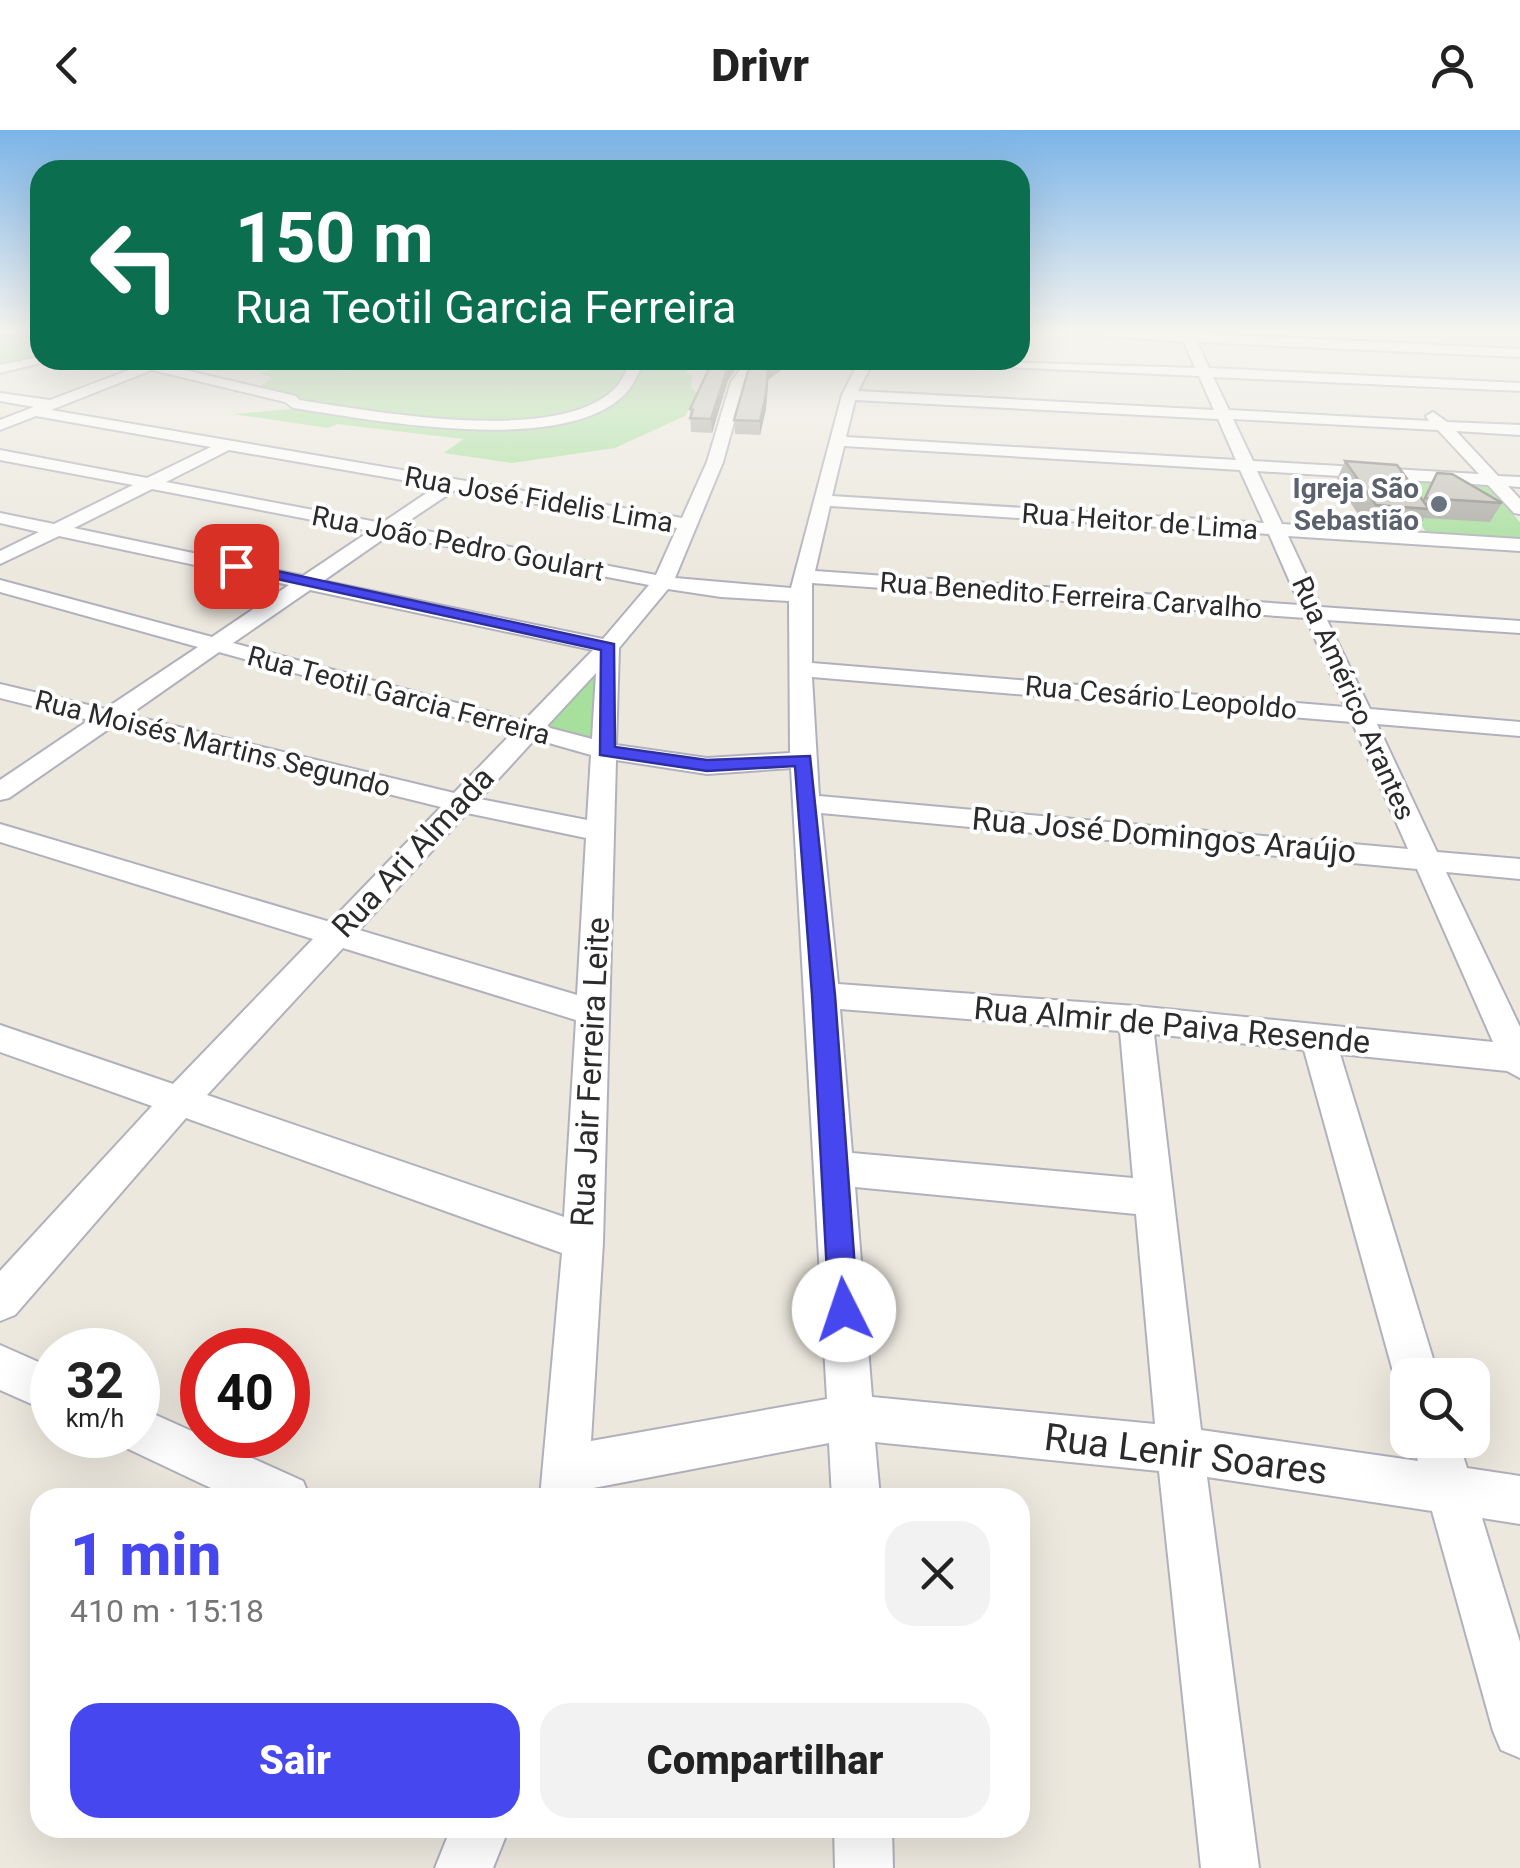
<!DOCTYPE html>
<html lang="pt">
<head>
<meta charset="utf-8">
<style>
	:root { --surface:#fff; --page:#f2f2f2; --text:#222; --muted:#767676; --accent:#4747f0 }
	body { margin:0; font-family:Roboto,sans-serif; background:var(--page); color:var(--text); height:100vh; display:flex; flex-direction:column; font-size:38px; white-space:nowrap }
	* { box-sizing:border-box; margin:0 }
	p { font-size:32px; color:var(--muted) }
	.icon { flex:none; width:55px; height:55px; fill:none; stroke:currentColor; stroke-width:2; stroke-linecap:round; stroke-linejoin:round }
	.map { position:relative; flex:1; overflow:hidden }
	.drawer { position:absolute; left:30px; top:1358px; width:1000px; height:350px; display:flex; flex-direction:column; background:var(--surface); border-radius:30px; box-shadow:0 10px 40px #0002 }
	.drawer>* { flex:none }
	.guide { position:absolute; left:30px; top:30px; width:1000px; height:210px; border-radius:30px; box-shadow:0 10px 40px #0002; background:#0b6e4f; color:#fff; overflow:hidden }
	.fabs { position:absolute; left:1390px; top:1228px; display:grid; gap:20px }
	.fabs a { display:grid; place-items:center; width:100px; height:100px; border-radius:20px; background:var(--surface); box-shadow:0 10px 40px #0002; font-size:50px }
	.speed { position:absolute; left:30px; top:1198px; display:flex; gap:20px; font-size:50px; font-weight:700; text-align:center }
	.speed>* { display:grid; place-content:center; width:130px; height:130px; border-radius:50%; background:var(--surface); box-shadow:0 10px 40px #0002; line-height:1 }
	.speed small { font-size:25px; font-weight:400 }
	.speed .limit { border:15px solid #d22; background:#fff; color:#111 }
	.pin { position:absolute; display:grid; place-items:center; width:85px; height:85px; color:#fff; margin:-42px; border-radius:20px; box-shadow:0 5px 15px #0006 }
	.me { position:absolute; width:110px; margin:-55px; rotate:356deg; stroke-linejoin:round; filter:drop-shadow(0 0 8px #0008) }
	.turn { display:flex; align-items:center; gap:35px; height:210px; padding:0 40px; font-size:45px }
	.turn .icon { width:130px; height:130px; stroke-width:2.5 }
	.turn b { display:block; font-size:70px; line-height:85px }
	.round { display:grid; place-items:center; flex:none; width:105px; height:105px; border-radius:30px; background:var(--page) }
	.headline { display:flex; align-items:center; justify-content:space-between; height:170px; padding:0 40px }
	h1 { font-size:60px; font-weight:800; line-height:75px; color:var(--accent) }
	.button { display:flex; gap:20px; margin-top:auto; padding:20px 40px }
	.button a { flex:1; height:115px; border-radius:30px; background:var(--accent); color:#fff; font-size:40px; font-weight:800; line-height:115px; text-align:center }
	.button a+a { background:var(--page); color:var(--text) }
	header { display:flex; justify-content:space-between; align-items:center; height:130px; padding:0 40px; background:var(--surface); font-size:45px; font-weight:800 }
	.map>svg:first-child { display:block }
</style>
</head>
<body>
<header><svg class="icon" aria-label="back" viewBox="0 0 24 24"><path d="M15 5l-7 7 7 7"/></svg>Drivr<svg class="icon" aria-label="person" viewBox="0 0 24 24"><circle cx="12" cy="8" r="4"/><path d="M4 21q1-7 8-7t8 7"/></svg></header>
<div class="map">
<svg width="1520" height="1738" viewBox="0 0 1520 1738">
	<rect width="100%" height="100%" fill="#ece8de"/>
	<path fill="#a7df9d" d="M40 203V225L0 234V204Z
		M387 230H696L685 243 692 246 691 257 698 263 685 286 615 318 512 333 444 323 463 309 337 294 328 298 233 284 306 278 302 268 257 258 273 248 259 243C301 230 346 252 387 230Z
		M1387 346 1483 352 1520 392V411L1428 405Z
		M599 544 600 605 589 611 548 601 545 594 591 546Z"/>
	<g fill="none" stroke-linecap="round" stroke-linejoin="round">
		<path stroke="#77b5e8" stroke-width="4" d="M0 208 30 203"/>
		<g stroke="#b1b1bd" stroke-width="4">
			<path id="minor" d="M1068 203H1192L1520 219V227L1197 212 1209 238 1520 253V261L1213 247 1229 280 1429 291 1426 286 1433 282 1447 292 1520 295V305L1456 301 1498 346 1520 347V357L1508 356 1520 369V384L1514 383 1488 355 1257 341 1282 394 1520 409V421L1288 406 1321 477 1520 491V503L1327 490 1370 579 1520 592V606L1377 594 1437 722 1520 729V749L1446 742 1520 897V948L1507 941 1340 924 1438 1245H1408V1263L1400 1261 1394 1245 1304 920 1154 904 1201 1300 1418 1331 1412 1310H1458L1467 1338 1520 1346V1394L1482 1388 1520 1512V1628L1501 1620 1493 1601 1432 1381 1207 1347 1259 1738H1201L1159 1341 875 1312 880 1368H832L829 1313 588 1359V1368H540L562 1123 186 988 15 1185 0 1191V1141L152 976 0 922V895L173 954 313 809 0 712V694L330 792 441 677 113 596 9 668 0 670V650L89 590 0 568V554L105 579 198 517 0 462V450L212 507 289 455 59 406 0 434V421L39 402 0 393V383L54 394 133 355 0 330V320L147 348 211 317 36 286 0 300V290L34 277 0 271V263L50 270 137 237 118 230H142L296 266 299 270C372 281 561 317 616 257 623 250 627 239 631 230H645C639 241 634 255 625 264 563 327 373 290 293 278L285 272 152 240 51 280 682 388 707 332 731 252 748 230H762L745 252 723 332 675 448 791 458 842 265 860 230H874L858 261 1214 280 1199 246 941 234 934 230 1195 238 1184 212ZM855 270 1218 289 1236 330 846 307ZM1233 289 1438 300 1479 344 1253 331ZM844 316 1240 340 1264 393 832 366ZM229 320 437 356 382 393 166 352ZM152 359 370 401 303 446 74 398ZM455 360 677 398 656 445 401 396ZM830 376 1269 404 1300 475 815 441ZM389 405 649 455 603 509 323 451ZM812 453 1306 488 1345 577 812 533ZM668 459 721 467 789 471 790 623 707 628 616 615 619 518ZM310 460 593 520 524 591 233 513ZM219 522 512 603 454 663 129 585ZM596 543 592 609 546 597ZM812 547 1352 592 1408 719 819 666ZM535 609 591 625 587 690 480 669ZM616 630 707 644 791 638 827 1269 591 1311 603 1112ZM467 683 586 708 577 865 359 800ZM821 683 1417 739 1493 912 1136 876 838 854ZM343 818 576 890 564 1087 207 965ZM840 879 1120 901 1133 1048 852 1023ZM855 1057 1136 1084 1155 1294 872 1267Z
				M40 227 52 230 0 243V235Z
				M0 1215 52 1238V1283L0 1260Z
				M138 1277 303 1351 310 1368H232L122 1316 117 1305H138Z
				M451 1698H509L493 1738H435Z
				M834 1698H892L893 1738H835Z"/>
		</g>
		<use href="#minor" fill="#fff" fill-rule="evenodd"/>
	</g>
	<path fill="#aba9a3" d="M713 230H743L728 250 712 303 691 302 690 279Z
		M781 234V240L768 250 766 279 760 305 735 304 734 290Z
		M1345 331 1423 371 1437 343 1502 373 1490 392 1424 388 1418 399 1366 396 1336 351Z"/>
	<path fill="#8b8a84" d="M733 230H743L728 250 712 303 711 289 728 237Z
		M775 230H784L781 234V240L768 250 766 279 760 305V291L768 238Z"/>
	<path fill="#c7c5bd" stroke="#8b8a84" stroke-width="2.5" d="M713 230H733L728 237 711 289 690 288 693 280 690 279Z
		M757 230H777L768 238 766 265 760 291 734 290 748 241Z
		M1345 331 1397 335 1429 379 1376 375Z
		M1437 343 1452 344 1502 373 1425 368Z"/>
	<linearGradient id="sky" x2="0" y2="1"><stop stop-color="#7bb4e8"/><stop offset="0.45" stop-color="#f6f5f0"/><stop offset="1" stop-color="#f6f5f0" stop-opacity="0"/></linearGradient>
	<rect width="1520" height="447" fill="url(#sky)"/>
	<path fill="#4747f0" stroke="#2e2e9c" stroke-width="2.5" d="M236 432 614 514 615 617 707 630 810 626 835 865 858 1180 854 1191 844 1195 833 1191 829 1180 812 865 795 636 707 641 600 625 601 520 231 439 229 436Z"/>
	<circle fill="#6b7280" stroke="#fff" stroke-width="4" cx="1439" cy="374" r="10"/>
	<g text-anchor="middle" stroke-width="8" stroke-linejoin="round" paint-order="stroke">
		<g font-size="28" font-weight="bold" fill="#5b616d" stroke="#fff" text-anchor="end">
			<text x="1419" y="368">Igreja São<tspan x="1419" dy="32">Sebastião</tspan></text>
		</g>
		<g font-size="28" fill="#2b2b2b" stroke="#fff">
			<text transform="translate(539 369) rotate(10)" y="10">Rua José Fidelis Lima</text>
			<text transform="translate(1140 391) rotate(4)" y="10">Rua Heitor de Lima</text>
			<text transform="translate(458 413) rotate(11)" y="10">Rua João Pedro Goulart</text>
			<text transform="translate(1071 465) rotate(4)" y="10">Rua Benedito Ferreira Carvalho</text>
			<text transform="translate(399 565) rotate(15)" y="10">Rua Teotil Garcia Ferreira</text>
			<text transform="translate(1161 567) rotate(5)" y="10">Rua Cesário Leopoldo</text>
			<text transform="translate(1354 568) rotate(66)" y="10">Rua Américo Arantes</text>
			<text transform="translate(213 613) rotate(14)" y="10">Rua Moisés Martins Segundo</text>
		</g>
		<g font-size="32" fill="#2b2b2b" stroke="#fff">
			<text transform="translate(1164 705) rotate(5)" y="11">Rua José Domingos Araújo</text>
			<text transform="translate(413 722) rotate(-47)" y="11">Rua Ari Almada</text>
			<text transform="translate(1172 895) rotate(5)" y="11">Rua Almir de Paiva Resende</text>
			<text transform="translate(590 942) rotate(-87)" y="11">Rua Jair Ferreira Leite</text>
		</g>
		<g font-size="38" fill="#2b2b2b" stroke="#fff">
			<text transform="translate(1186 1324) rotate(7)" y="13">Rua Lenir Soares</text>
		</g>
	</g>
</svg>
<div class="fabs">
<a><svg class="icon" aria-label="search" viewBox="0 0 24 24"><circle cx="10" cy="10" r="6"/><path d="M15 15l6 6"/></svg></a>
</div>
<div class="speed"><div>32<small>km/h</small></div><div class="limit">40</div></div>
<div class="pin" style="left:236px;top:436px;background:#d93025"><svg class="icon" aria-label="arrive" viewBox="0 0 24 24"><path d="M6 21V4h12l-3 4 3 4H6"/></svg></div>
<svg class="me" style="left:844px;top:1180px" viewBox="-20 -20 40 40"><circle r="19" fill="#fff"/><path d="M0-13L10 11 0 6-10 11z" fill="#4747f0"/></svg>
<div class="guide">
<div class="turn"><svg class="icon" aria-label="left" viewBox="0 0 24 24"><path d="M17 20v-9H6M10 6l-5 5 5 5"/></svg><div><b>150 m</b>Rua Teotil Garcia Ferreira</div></div>
</div>
<section class="drawer">
<div class="headline"><div><h1>1 min</h1><p>410 m · 15:18</p></div><a class="round"><svg class="icon" aria-label="close" viewBox="0 0 24 24"><path d="M6 6l12 12M18 6L6 18"/></svg></a></div>
<div class="button"><a>Sair</a><a>Compartilhar</a></div>
</section>
</div>
</body>
</html>
